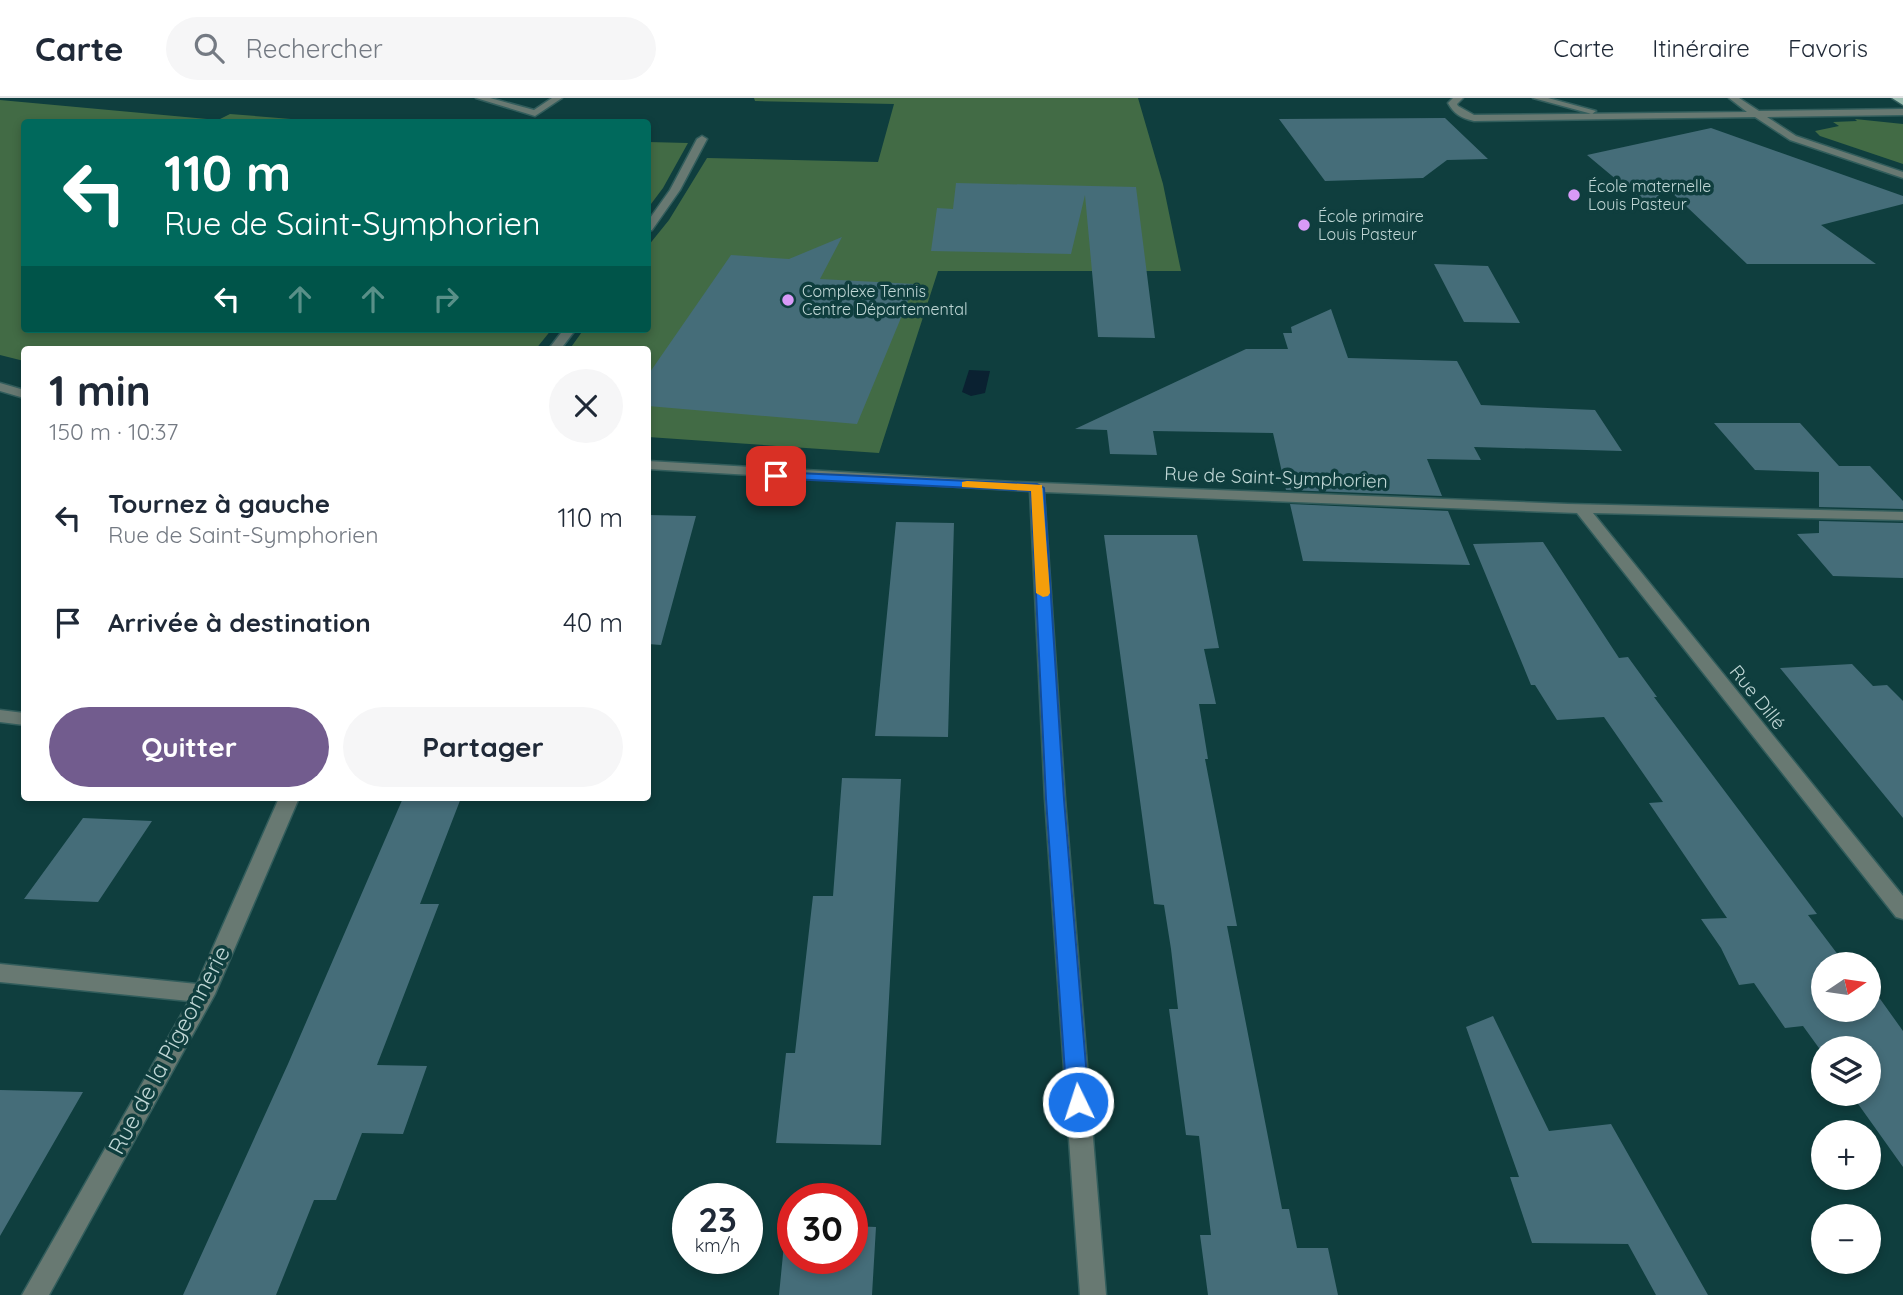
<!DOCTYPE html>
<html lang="fr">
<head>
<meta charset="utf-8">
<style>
	:root { --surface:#fff; --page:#f6f6f7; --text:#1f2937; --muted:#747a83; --line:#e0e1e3; --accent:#725c8e }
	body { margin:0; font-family:Quicksand,sans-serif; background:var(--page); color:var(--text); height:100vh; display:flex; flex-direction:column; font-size:26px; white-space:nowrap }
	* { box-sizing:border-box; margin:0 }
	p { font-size:23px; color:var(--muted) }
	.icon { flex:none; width:38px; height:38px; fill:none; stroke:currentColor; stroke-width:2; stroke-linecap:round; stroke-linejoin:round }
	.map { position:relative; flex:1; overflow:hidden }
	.sheet { position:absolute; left:21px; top:248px; width:630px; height:455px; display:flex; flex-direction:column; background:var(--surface); border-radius:7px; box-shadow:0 4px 10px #0003 }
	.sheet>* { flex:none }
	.guide { position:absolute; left:21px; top:21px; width:630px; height:214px; border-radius:7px; box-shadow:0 4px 10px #0003; background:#00695c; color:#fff; overflow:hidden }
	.needle { width:46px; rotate:77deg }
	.tools { position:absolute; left:1811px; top:854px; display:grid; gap:14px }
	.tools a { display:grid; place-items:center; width:70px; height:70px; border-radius:50%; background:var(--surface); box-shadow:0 4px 10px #0003; font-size:35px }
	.speed { position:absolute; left:672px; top:1085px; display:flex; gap:14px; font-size:35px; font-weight:700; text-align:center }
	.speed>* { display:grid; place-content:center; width:91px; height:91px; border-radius:50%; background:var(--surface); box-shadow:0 4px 10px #0003; line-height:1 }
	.speed small { font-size:18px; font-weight:400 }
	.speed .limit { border:10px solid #d22; background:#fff; color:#111 }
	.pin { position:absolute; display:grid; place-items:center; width:60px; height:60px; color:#fff; margin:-30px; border-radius:14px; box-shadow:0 4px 10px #0006 }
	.me { position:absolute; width:77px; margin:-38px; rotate:356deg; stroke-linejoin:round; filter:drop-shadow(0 0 5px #0008) }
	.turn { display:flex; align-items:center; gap:24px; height:147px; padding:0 28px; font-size:32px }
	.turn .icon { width:91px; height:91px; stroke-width:2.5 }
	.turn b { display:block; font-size:49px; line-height:60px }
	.lanes { display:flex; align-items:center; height:66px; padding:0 28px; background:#0003; justify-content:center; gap:35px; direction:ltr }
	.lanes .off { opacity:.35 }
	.round { display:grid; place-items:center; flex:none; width:74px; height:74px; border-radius:37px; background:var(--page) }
	.overview { display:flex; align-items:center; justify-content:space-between; height:119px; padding:0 28px }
	h1 { font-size:42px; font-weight:700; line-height:52px }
	.action { display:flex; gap:14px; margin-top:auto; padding:14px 28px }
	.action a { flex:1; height:80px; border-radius:42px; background:var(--accent); color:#fff; font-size:28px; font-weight:700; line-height:80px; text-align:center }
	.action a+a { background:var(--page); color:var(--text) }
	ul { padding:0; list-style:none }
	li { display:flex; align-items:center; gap:21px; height:105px; padding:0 28px }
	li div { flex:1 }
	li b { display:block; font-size:26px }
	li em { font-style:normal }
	header { display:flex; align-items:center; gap:42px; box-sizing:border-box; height:98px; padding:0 35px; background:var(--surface); border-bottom:2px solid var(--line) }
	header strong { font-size:33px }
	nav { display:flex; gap:38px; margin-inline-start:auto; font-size:24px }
	.search { width:490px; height:63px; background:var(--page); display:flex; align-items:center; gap:18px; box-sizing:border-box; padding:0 24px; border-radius:38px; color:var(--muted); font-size:26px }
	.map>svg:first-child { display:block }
</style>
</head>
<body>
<header>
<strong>Carte</strong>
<div class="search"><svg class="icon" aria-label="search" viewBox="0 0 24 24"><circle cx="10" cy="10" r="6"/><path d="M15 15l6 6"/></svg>Rechercher</div>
<nav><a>Carte</a><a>Itinéraire</a><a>Favoris</a></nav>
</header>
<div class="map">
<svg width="1903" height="1197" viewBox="0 0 1903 1197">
	<rect width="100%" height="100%" fill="#0f3e3e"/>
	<path fill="#426b45" d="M754 0H1138L1163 86 1181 173H938L879 355 648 339V252H569L584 231H648V148L669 122 707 60 878 64 894 6 755 3Z
		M0 2 218 22 230 16 328 24H24V231H552L535 252H24V263L0 257Z
		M1855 21 1903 26V66L1820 38 1815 33 1839 28 1833 24 1857 23Z
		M648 44 688 45 663 90 648 110Z"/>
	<path fill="#0a2131" d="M969 272 990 273 985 295 971 298 962 294Z"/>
	<path fill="#456d79" d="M1445 20 1488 61 1447 62 1423 80 1325 83 1279 21Z
		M1711 30 1903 98V106L1821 127 1876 166H1747L1667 90 1648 108 1587 57Z
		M956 85 1136 89 1155 240 1098 239 1085 97 1071 156 931 153 937 110 953 111Z
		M842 139 820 181 915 186 857 326 648 308V277L731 157 789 161Z
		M1434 166 1488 168 1520 225 1464 224Z
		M1331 211 1348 260 1457 263 1481 307 1595 312 1622 353 1474 349 1481 362 1427 361 1442 398 1286 392 1273 335 1153 333 1157 357 1110 356 1107 332 1075 331 1246 251H1288L1283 235H1292L1291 229Z
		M1714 325H1800L1839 368H1870L1903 403V411L1819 409V374L1755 372Z
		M1290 406 1448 413 1470 467 1303 463Z
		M648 417 696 418 661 547 648 546Z
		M1819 423 1903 425V480L1833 478 1797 436 1819 435Z
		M896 424 954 425 948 639 875 638Z
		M1104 437H1197L1219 550 1204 551 1216 606H1199L1208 661H1205L1237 828H1227L1282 1111H1289L1297 1150H1328L1338 1197H1208L1200 1137H1211L1199 1038 1186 1037 1169 911H1178L1171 851 1164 807 1154 806Z
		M1543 444 1619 560 1628 559 1657 599H1654L1817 816 1808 817 1845 866H1824V912H1869V898H1878L1903 933V1069L1851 996H1869V950H1824V957L1803 928 1785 930 1754 885 1739 887 1721 850 1701 821 1727 820 1649 705 1663 704 1604 619 1557 622 1535 587H1531L1473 446Z
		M1852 566 1873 588 1887 587 1903 603V720L1780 570Z
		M842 680 901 681 881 1047 776 1045 786 955H795L813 798H833Z
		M403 700H461L420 806H439L377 967 427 968 403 1036 362 1035 336 1102H314L276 1197H183L288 966Z
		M83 720 152 723 98 804 24 801Z
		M1493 918 1549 1033 1611 1026 1708 1197H1656L1628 1146 1532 1145 1510 1079H1519L1466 929Z
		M0 992 83 994 0 1138Z
		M786 1126H793V1160H852V1128L876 1129 872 1197H779Z"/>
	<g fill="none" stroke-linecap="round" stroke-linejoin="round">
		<g stroke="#325d5c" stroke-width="3">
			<path id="minor" d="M476 0H490L534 12 552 0H562L535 18Z
				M1453 0H1463L1457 6 1458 8 1474 17 1747 14 1729 0H1739L1759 13 1903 11V17L1767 19 1796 38 1903 74V80L1790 42 1755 19 1474 23C1461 20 1454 16 1448 5Z
				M1533 0H1548L1596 13 1592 16Z
				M702 38 707 41 680 92 652 132 648 133V123L670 92 697 41Z
				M564 231H576L560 252H548Z
				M0 285 24 292V300L0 293Z
				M648 363 1014 384 1568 406 1903 414V422L1593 415 1903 798V821L1896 819 1577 415 1044 394 1065 701 1106 1197H1080L1045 701 1030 393 648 371Z
				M0 612 24 615V627L0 624Z
				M279 700H299L215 896 49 1197H22L189 903 0 884V866L197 886Z"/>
		</g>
		<g stroke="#325d5c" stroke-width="3">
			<path id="major" d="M1892 0H1903V7Z"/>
		</g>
		<use href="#minor" fill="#687972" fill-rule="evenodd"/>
		<use href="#major" fill="#98baad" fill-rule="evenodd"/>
	</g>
	<path fill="#1a73e8" stroke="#114b97" stroke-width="2" d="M776 374 1037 386 1044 390 1064 701 1089 1004 1086 1011 1078 1013 1071 1011 1067 1004 1046 701 1031 393 771 380V375Z"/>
	<path fill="#f59e0b" d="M967 383 1042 387 1050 495 1048 498 1043 499 1036 495 1031 393 962 389V384Z"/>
	<g fill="#d89af8" stroke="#0f3e3e" stroke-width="2.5">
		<circle cx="1574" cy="97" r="7"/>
		<circle cx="1304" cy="127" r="7"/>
		<circle cx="788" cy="202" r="7"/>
	</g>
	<g text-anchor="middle" stroke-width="7" stroke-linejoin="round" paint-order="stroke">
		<g font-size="16" fill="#c0d7d6" stroke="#0f3e3e" text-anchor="start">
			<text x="1588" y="94">École maternelle<tspan x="1588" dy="18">Louis Pasteur</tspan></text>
			<text x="1318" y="124">École primaire<tspan x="1318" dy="18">Louis Pasteur</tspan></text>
			<text x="802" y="199">Complexe Tennis<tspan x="802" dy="18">Centre Départemental</tspan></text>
		</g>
		<g font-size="19" fill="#c0d7d6" stroke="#0f3e3e">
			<text transform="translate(1276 379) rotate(2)" y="7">Rue de Saint-Symphorien</text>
			<text transform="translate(1758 599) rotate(51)" y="7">Rue Dillé</text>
		</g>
		<g font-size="23" fill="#c0d7d6" stroke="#0f3e3e">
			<text transform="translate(169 952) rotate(-62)" y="8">Rue de la Pigeonnerie</text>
		</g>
	</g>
</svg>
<div class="tools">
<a><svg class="needle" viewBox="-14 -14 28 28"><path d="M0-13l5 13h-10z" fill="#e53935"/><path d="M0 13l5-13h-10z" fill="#747a83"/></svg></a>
<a><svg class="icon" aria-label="layers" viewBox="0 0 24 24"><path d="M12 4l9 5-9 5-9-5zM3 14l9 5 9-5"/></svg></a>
<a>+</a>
<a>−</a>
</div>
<div class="speed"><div>23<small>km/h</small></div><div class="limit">30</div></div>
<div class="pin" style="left:776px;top:378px;background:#d93025"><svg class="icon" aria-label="arrive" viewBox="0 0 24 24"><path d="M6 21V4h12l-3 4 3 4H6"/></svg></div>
<svg class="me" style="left:1078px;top:1004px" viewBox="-20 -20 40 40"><circle r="17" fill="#1a73e8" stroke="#fff" stroke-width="3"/><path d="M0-11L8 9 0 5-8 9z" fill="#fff"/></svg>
<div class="guide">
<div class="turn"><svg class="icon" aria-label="left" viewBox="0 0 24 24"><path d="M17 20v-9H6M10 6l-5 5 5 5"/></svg><div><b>110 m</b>Rue de Saint-Symphorien</div></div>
<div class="lanes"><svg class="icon" aria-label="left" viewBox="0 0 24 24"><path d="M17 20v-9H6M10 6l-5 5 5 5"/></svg><svg class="icon off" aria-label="ahead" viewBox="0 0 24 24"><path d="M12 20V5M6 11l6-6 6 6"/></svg><svg class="icon off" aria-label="ahead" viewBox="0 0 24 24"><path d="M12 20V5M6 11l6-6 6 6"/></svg><svg class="icon off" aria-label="right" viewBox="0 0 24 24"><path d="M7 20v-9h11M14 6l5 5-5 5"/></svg></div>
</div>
<section class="sheet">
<div class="overview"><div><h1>1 min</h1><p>150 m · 10:37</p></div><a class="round"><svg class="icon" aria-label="close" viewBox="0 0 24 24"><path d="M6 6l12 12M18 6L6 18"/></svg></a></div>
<ul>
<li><svg class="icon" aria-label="left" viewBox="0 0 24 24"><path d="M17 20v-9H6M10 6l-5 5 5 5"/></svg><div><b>Tournez à gauche</b><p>Rue de Saint-Symphorien</p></div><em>110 m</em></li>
<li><svg class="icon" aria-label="arrive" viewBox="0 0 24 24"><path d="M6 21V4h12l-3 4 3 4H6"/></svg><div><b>Arrivée à destination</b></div><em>40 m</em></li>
</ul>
<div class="action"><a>Quitter</a><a>Partager</a></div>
</section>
</div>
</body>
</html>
